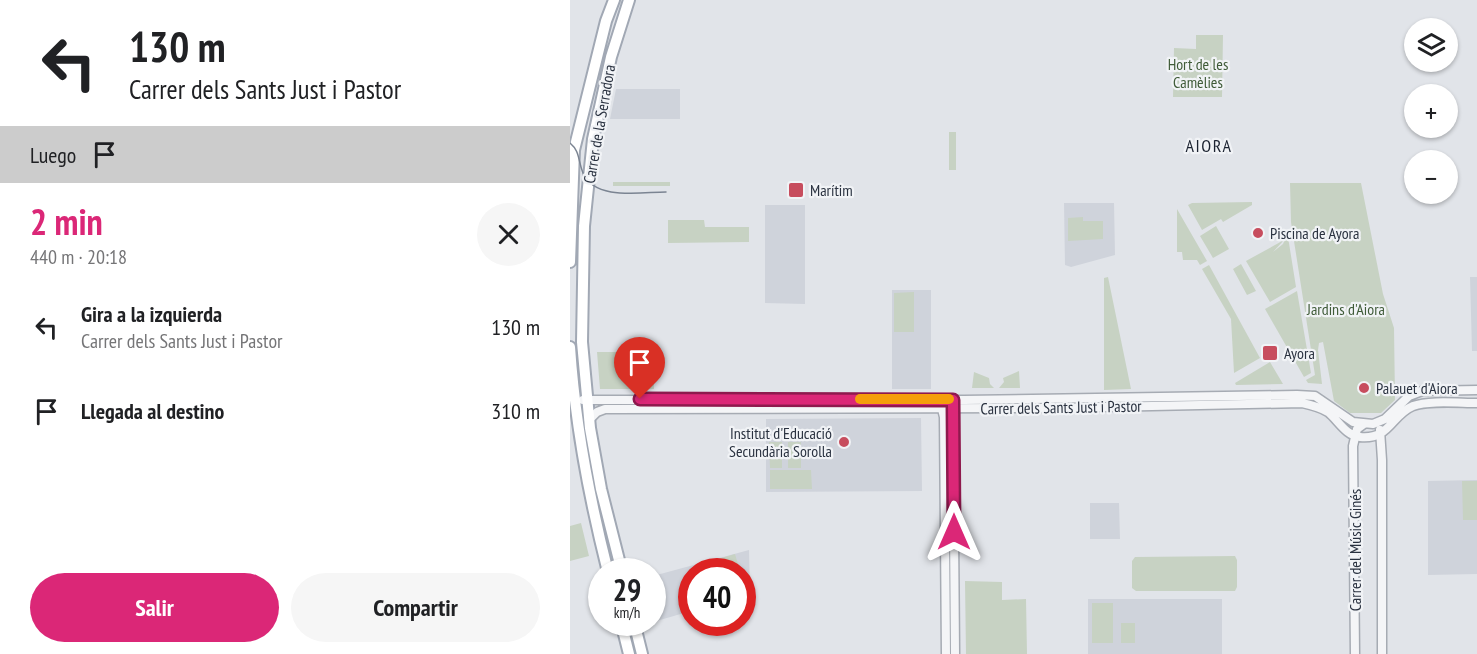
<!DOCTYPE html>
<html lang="es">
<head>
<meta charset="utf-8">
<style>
	:root { --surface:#fff; --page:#f6f6f6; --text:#202124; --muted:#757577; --accent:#db2777 }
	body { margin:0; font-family:"PT Sans Narrow",sans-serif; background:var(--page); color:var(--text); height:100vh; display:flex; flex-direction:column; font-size:22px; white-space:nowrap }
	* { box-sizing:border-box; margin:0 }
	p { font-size:20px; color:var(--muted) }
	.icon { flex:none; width:33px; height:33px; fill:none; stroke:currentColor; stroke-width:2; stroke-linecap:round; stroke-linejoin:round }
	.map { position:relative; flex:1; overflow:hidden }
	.details { display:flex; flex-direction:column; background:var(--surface); width:570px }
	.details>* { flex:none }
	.banner { background:#fff; color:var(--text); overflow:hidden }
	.controls { position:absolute; left:834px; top:18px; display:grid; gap:12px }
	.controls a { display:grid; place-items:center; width:54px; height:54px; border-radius:50%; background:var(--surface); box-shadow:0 2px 4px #0004; font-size:30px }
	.speed { position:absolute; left:18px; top:558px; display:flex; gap:12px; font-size:30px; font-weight:700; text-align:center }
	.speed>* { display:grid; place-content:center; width:78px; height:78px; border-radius:50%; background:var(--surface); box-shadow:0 2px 4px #0004; line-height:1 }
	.speed small { font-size:15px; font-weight:400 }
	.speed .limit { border:9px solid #d22; background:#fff; color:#111 }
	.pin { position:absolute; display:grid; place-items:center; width:51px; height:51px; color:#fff; margin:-62px -26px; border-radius:50% 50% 50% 0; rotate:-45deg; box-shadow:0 0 6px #0007 }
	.pin .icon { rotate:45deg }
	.me { position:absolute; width:66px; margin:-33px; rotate:0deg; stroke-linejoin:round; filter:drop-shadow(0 0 4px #0008) }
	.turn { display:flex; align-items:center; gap:21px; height:126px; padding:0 30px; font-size:27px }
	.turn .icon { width:78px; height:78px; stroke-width:2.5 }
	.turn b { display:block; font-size:42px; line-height:51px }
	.then { display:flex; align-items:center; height:57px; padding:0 30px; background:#0003; gap:12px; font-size:22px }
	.round { display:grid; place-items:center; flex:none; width:63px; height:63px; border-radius:32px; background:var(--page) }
	.overview { display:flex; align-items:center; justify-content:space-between; height:102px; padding:0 30px }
	h1 { font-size:36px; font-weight:700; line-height:45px; color:var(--accent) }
	.primary-button { display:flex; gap:12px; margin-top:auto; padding:12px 30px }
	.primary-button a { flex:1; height:69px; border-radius:36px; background:var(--accent); color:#fff; font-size:24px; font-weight:700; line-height:69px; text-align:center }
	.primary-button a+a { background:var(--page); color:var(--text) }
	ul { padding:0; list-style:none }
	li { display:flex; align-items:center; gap:18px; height:84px; padding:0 30px }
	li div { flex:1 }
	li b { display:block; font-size:22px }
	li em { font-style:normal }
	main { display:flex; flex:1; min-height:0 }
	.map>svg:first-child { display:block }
</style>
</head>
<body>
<main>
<section class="details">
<div class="banner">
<div class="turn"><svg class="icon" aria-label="left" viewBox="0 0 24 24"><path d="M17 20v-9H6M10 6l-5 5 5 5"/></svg><div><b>130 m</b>Carrer dels Sants Just i Pastor</div></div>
<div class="then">Luego<svg class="icon" aria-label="arrive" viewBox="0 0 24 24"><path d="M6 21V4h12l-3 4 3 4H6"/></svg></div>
</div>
<div class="overview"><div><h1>2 min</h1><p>440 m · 20:18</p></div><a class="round"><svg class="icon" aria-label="close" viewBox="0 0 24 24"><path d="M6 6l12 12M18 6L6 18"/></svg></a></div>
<ul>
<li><svg class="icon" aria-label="left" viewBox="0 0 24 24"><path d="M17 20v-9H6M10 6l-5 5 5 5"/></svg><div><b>Gira a la izquierda</b><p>Carrer dels Sants Just i Pastor</p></div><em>130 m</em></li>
<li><svg class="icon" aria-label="arrive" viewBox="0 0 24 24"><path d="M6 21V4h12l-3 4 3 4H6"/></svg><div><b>Llegada al destino</b></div><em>310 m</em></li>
</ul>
<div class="primary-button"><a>Salir</a><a>Compartir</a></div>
</section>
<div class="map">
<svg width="907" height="654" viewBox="0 0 907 654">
	<rect width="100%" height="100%" fill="#e1e4e9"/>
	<path fill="#cfd3db" d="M46 89H110V119H40Z
		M494 203H544L545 255 501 267 495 265Z
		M195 205H235V304L195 303Z
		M900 277H907V351H902Z
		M322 290H361V389H322Z
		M351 418 352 491 196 492V419Z
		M907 480V574L858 575V481Z
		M520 503H549L550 539H520Z
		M179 550 180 595 173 597 172 572H122L121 611 83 622V576Z
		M518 599H652V654H518Z"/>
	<path fill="#c7d2c3" d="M626 35H653L652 97H603L604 48 626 49Z
		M379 132H386V170H379Z
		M43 182H100V186H43Z
		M720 183H791L813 294 824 328 825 400 811 413H780L764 401 753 342 749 343 748 350 752 384 738 383 736 380 745 375 721 222Z
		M682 202V205L653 222 651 219 632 230 618 205 622 203Z
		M607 209 637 261 630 265 627 260H613L612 252H607Z
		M513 217V221H533V239L498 241V218Z
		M98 220H134L135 227H179V242L98 243Z
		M646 226 659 249 643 258 630 236Z
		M718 237 726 287 700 302 676 261 714 240 703 252 713 244 715 239Z
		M671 264 686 291 677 295 663 269Z
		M639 265 690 358 664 373 661 319 632 269Z
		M538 277 561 389 534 390V278Z
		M727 291 741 373 734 377 695 309Z
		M344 292V332H324V293Z
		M27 352H83L84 389H30Z
		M700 362 713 384 666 385 665 383Z
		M449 371 450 388H429L434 382 433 378Z
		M404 372 419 378 420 384 424 388H402Z
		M199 442H212V468H200Z
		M218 442H231V468H218Z
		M200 470H241L242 489H200Z
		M892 481H907V520H893Z
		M11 523 19 556 0 561V526Z
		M165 554 170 571H126L124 566Z
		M665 556 667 560V587L665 591H566L562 588V561L565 557Z
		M395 581 432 582V600L456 599 457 654H396Z
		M522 603H543V643H522Z
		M551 623H565V643H551Z"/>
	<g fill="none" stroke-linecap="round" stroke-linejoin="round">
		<g stroke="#a6abb3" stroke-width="11">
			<path id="tertiary" d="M13 400H394L727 395 745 396 783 422 803 424 815 419 839 396 852 391 907 390
				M371 405 374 417 376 654
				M383 405 385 654
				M19 420 27 412 35 409 486 408 732 403C741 405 750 407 758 412 768 420 776 436 790 437 820 440 821 415 843 406 859 400 889 403 907 403
				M810 430 812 460V654
				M785 654 783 446 787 429 794 424"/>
		</g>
		<g stroke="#a1a8b4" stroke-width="14">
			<path id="primary" d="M0 262 4 150 36 21 44 0
				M0 347C5 423 19 497 38 572
				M52 572 31 489 20 428 12 342 14 226 23 139 41 57 59 0
				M51 622 59 654
				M64 622 72 654"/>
		</g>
		<use href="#tertiary" stroke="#f4f5f7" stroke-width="8"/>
		<use href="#primary" stroke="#fff" stroke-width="10"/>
		<path stroke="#7b8492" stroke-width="1.5" d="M0 143C10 151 8 161 13 173 25 201 71 192 96 192"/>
	</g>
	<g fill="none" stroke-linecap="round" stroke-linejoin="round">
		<g stroke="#8e194d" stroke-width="15">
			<path id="route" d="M70 399 383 400 384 532"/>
		</g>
		<use href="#route" stroke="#db2777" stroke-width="10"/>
		<path stroke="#f59e0b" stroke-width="10" d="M290 399H379"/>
	</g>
	<g fill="#c74d5e" stroke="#f1f3f6" stroke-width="2">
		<rect x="218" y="182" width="16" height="16" rx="3"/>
		<circle cx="688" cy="233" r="6"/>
		<rect x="692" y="345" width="16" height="16" rx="3"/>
		<circle cx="794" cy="388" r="6"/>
		<circle cx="274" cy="442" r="6"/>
	</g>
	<g text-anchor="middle" stroke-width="4.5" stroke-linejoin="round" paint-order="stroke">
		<g font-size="16" fill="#3f5b38" stroke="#f1f3f6">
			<text x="628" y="70">Hort de les<tspan x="628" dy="18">Camèlies</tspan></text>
			<text x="776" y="315">Jardins d'Aiora</text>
		</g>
		<g font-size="16" fill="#2a3240" stroke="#f1f3f6">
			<text transform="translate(29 124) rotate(-80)" y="6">Carrer de la Serradora</text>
			<text transform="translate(491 407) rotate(-1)" y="6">Carrer dels Sants Just i Pastor</text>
			<text transform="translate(785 550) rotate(-90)" y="6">Carrer del Músic Ginés</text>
		</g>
		<g font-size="16" fill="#2a3240" stroke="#f1f3f6" text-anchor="start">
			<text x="240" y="196">Marítim</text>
			<text x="700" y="239">Piscina de Ayora</text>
			<text x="714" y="359">Ayora</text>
			<text x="806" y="394">Palauet d'Aiora</text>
			<text x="262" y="439" text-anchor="end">Institut d'Educació<tspan x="262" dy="18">Secundària Sorolla</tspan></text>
		</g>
		<g font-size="18" letter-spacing="1.5" fill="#1c2331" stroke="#f1f3f6">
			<text x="639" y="152">AIORA</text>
		</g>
	</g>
</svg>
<div class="controls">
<a><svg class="icon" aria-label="layers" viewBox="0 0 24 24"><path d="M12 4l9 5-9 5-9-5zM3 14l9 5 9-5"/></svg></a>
<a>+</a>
<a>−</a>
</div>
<div class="speed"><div>29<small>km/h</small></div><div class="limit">40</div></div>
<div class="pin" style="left:70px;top:399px;background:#d93025"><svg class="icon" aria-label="arrive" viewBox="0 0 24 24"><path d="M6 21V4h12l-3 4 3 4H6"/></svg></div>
<svg class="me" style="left:384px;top:532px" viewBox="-20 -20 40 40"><path d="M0-17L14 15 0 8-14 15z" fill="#db2777" stroke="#fff" stroke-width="4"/></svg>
</div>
</main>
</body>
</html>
